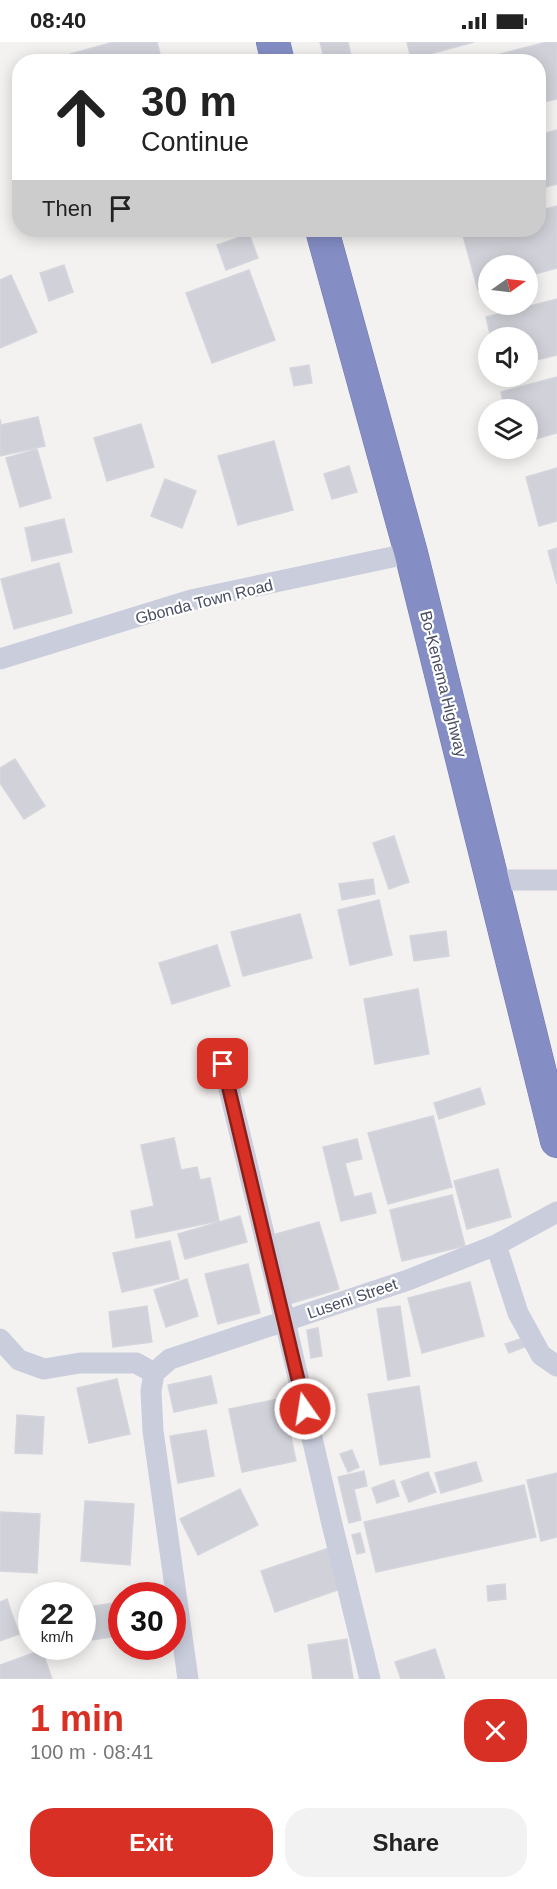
<!DOCTYPE html>
<html lang="en">
<head>
<meta charset="utf-8">
<style>
	:root { --surface:#fff; --page:#f2f2f2; --text:#222; --muted:#767676; --accent:#d93025 }
	body { margin:0; font-family:Helvetica,sans-serif; background:var(--page); color:var(--text); height:100vh; display:flex; flex-direction:column; font-size:22px; white-space:nowrap }
	* { box-sizing:border-box; margin:0 }
	p { font-size:20px; color:var(--muted) }
	.icon { flex:none; width:33px; height:33px; fill:none; stroke:currentColor; stroke-width:2; stroke-linecap:round; stroke-linejoin:round }
	.map { position:relative; height:1637px; overflow:hidden }
	.drawer { display:flex; flex-direction:column; background:var(--surface); flex:1 }
	.drawer>* { flex:none }
	.hud { position:absolute; left:12px; top:12px; width:534px; height:183px; border-radius:24px; box-shadow:0 3px 15px #0003; background:#fff; color:var(--text); overflow:hidden }
	.needle { width:39px; rotate:76deg }
	.controls { position:absolute; left:478px; top:213px; display:grid; gap:12px }
	.controls a { display:grid; place-items:center; width:60px; height:60px; border-radius:50%; background:var(--surface); box-shadow:0 3px 15px #0003; font-size:30px }
	.speed { position:absolute; left:18px; top:1540px; display:flex; gap:12px; font-size:30px; font-weight:700; text-align:center }
	.speed>* { display:grid; place-content:center; width:78px; height:78px; border-radius:50%; background:var(--surface); box-shadow:0 3px 15px #0003; line-height:1 }
	.speed small { font-size:15px; font-weight:400 }
	.speed .limit { border:9px solid #d22; background:#fff; color:#111 }
	.pin { position:absolute; display:grid; place-items:center; width:51px; height:51px; color:#fff; margin:-26px; border-radius:12px; box-shadow:0 3px 9px #0006 }
	.me { position:absolute; width:66px; margin:-33px; rotate:347deg; stroke-linejoin:round; filter:drop-shadow(0 0 4px #0008) }
	.turn { display:flex; align-items:center; gap:21px; height:126px; padding:0 30px; font-size:27px }
	.turn .icon { width:78px; height:78px; stroke-width:2.5 }
	.turn b { display:block; font-size:42px; line-height:51px }
	.then { display:flex; align-items:center; height:57px; padding:0 30px; background:#0003; gap:12px; font-size:22px }
	.round { display:grid; place-items:center; flex:none; width:63px; height:63px; border-radius:24px; background:var(--page) }
	.overview { display:flex; align-items:center; justify-content:space-between; height:102px; padding:0 30px }
	h1 { font-size:36px; font-weight:600; line-height:45px; color:var(--accent) }
	.button { display:flex; gap:12px; margin-top:auto; padding:12px 30px }
	.button a { flex:1; height:69px; border-radius:24px; background:var(--accent); color:#fff; font-size:24px; font-weight:600; line-height:69px; text-align:center }
	.button a+a { background:var(--page); color:var(--text) }
	.status { display:flex; justify-content:space-between; align-items:center; height:42px; padding:0 30px; background:var(--surface); direction:ltr }
	.status svg { height:16px; fill:currentColor }
	.map>svg:first-child { display:block }
</style>
</head>
<body>
<div class="status"><b>08:40</b><svg viewBox="0 0 49 12"><path d="M0 12V9h3v3zM5 12V6h3v6zM10 12V3h3v9zM15 12V0h3v12zM26 1h20v11H26zM47 4h2v5h-2z"/></svg></div>
<div class="map">
<svg width="557" height="1637" viewBox="0 0 557 1637">
	<rect width="100%" height="100%" fill="#f4f2f1"/>
	<path fill="#d1d1d9" stroke="#d5d5dd" stroke-width="1.5" d="M114 0H157L162 20H72L70 12Z
		M320 0H348L352 18 325 20Z
		M407 0H474L411 17Z
		M547 0H557V57L538 61V20H470Z
		M557 88V142L538 147V93Z
		M557 164V226L528 234V224H489V245L478 248 462 190 473 188H538V169Z
		M249 192 258 216 226 228 217 203Z
		M64 223 73 250 49 259 40 231Z
		M249 228 275 298 212 321 186 251Z
		M11 233 37 290 0 306V238Z
		M557 257V313L528 320V296H491L486 275Z
		M309 323 312 341 294 344 290 326Z
		M557 335V391L528 399V368H505L501 350Z
		M38 375 45 404 0 414V377L1 383Z
		M141 382 154 425 107 439 94 396Z
		M274 399 293 468 238 483 218 414Z
		M37 407 51 456 20 465 6 416Z
		M349 424 357 450 332 457 324 432Z
		M557 426V479L539 484 526 435Z
		M165 437 196 449 182 486 151 474Z
		M64 477 72 510 32 519 25 486Z
		M557 506V542L548 509Z
		M59 521 72 571 14 587 1 537Z
		M15 717 45 764 24 777 0 741V726Z
		M394 794 409 840 389 847 373 801Z
		M373 837 375 852 342 858 339 842Z
		M379 858 392 913 350 923 338 868Z
		M300 872 312 916 243 934 231 890Z
		M446 889 449 914 414 919 410 894Z
		M217 903 230 944 172 962 159 921Z
		M418 947 429 1012 375 1022 364 957Z
		M480 1046 485 1062 439 1077 434 1061Z
		M433 1074 452 1145 388 1162 368 1091Z
		M174 1096 181 1128 197 1125 200 1138 210 1136 219 1179 136 1196 131 1169 154 1164 141 1103Z
		M357 1097 362 1117 345 1121 354 1155 371 1151 376 1171 341 1179 323 1105Z
		M498 1127 511 1175 467 1187 454 1139Z
		M452 1153 465 1204 402 1219 390 1168Z
		M240 1174 247 1200 185 1217 178 1192Z
		M319 1180 339 1247 289 1262 269 1194Z
		M170 1199 179 1237 122 1250 113 1211Z
		M248 1222 260 1271 218 1282 205 1232Z
		M187 1237 198 1274 166 1285 154 1248Z
		M470 1240 484 1294 422 1311 408 1256Z
		M147 1264 152 1300 113 1305 109 1270Z
		M400 1264 410 1334 388 1338 377 1267Z
		M318 1286 322 1314 311 1316 307 1288Z
		M523 1296 527 1304 509 1311 505 1302Z
		M211 1334 217 1361 174 1370 168 1343Z
		M117 1337 130 1392 89 1401 77 1346Z
		M419 1344 430 1415 380 1423 368 1352Z
		M283 1356 296 1419 242 1430 229 1367Z
		M17 1373 44 1375 42 1412 15 1411Z
		M206 1388 214 1434 178 1441 170 1394Z
		M352 1408 359 1425 348 1430 340 1412Z
		M476 1420 482 1439 441 1451 435 1431Z
		M364 1429 367 1444 354 1447 361 1478 349 1481 338 1435Z
		M428 1430 436 1450 409 1460 401 1440Z
		M557 1431V1495L541 1499 527 1438Z
		M394 1438 399 1454 377 1461 372 1446Z
		M524 1443 536 1495 376 1530 364 1480Z
		M240 1447 258 1483 198 1513 180 1477Z
		M85 1459 134 1462 130 1523 81 1519Z
		M0 1470 40 1472 37 1531 0 1529Z
		M360 1491 365 1510 357 1512 352 1493Z
		M329 1506 343 1546 275 1570 261 1529Z
		M505 1542 506 1557 488 1559 487 1544Z
		M7 1557 19 1592 0 1599V1560Z
		M122 1560V1593L93 1598 87 1565Z
		M347 1597 353 1637H313L308 1603Z
		M435 1607 445 1637H401L395 1620Z
		M42 1608 52 1637H0V1623Z"/>
	<g fill="none" stroke-linecap="round" stroke-linejoin="round">
		<g stroke="#6f79b1" stroke-width="34">
			<path id="highway" d="M273 0 278 20
				M322 188 411 511 557 1099"/>
		</g>
		<path stroke="#cacddc" stroke-width="21" d="M0 617 191 558 411 511
			M493 838H557
			M496 1203 518 1271 541 1313 557 1324
			M0 1297 19 1318 44 1327 80 1321H136L154 1331
			M188 1637 153 1389 151 1349 154 1331 170 1317 285 1279 223 1022
			M370 1637 331 1478 285 1279 408 1238 496 1203 557 1170"/>
		<use href="#highway" stroke="#848ec5" stroke-width="33"/>
	</g>
	<g fill="none" stroke-linecap="round" stroke-linejoin="round">
		<g stroke="#8d1f18" stroke-width="15">
			<path id="route" d="M223 1022 305 1367"/>
		</g>
		<use href="#route" stroke="#d93025" stroke-width="10"/>
	</g>
	<g text-anchor="middle" stroke-width="4.5" stroke-linejoin="round" paint-order="stroke">
		<g font-size="16" fill="#474c61" stroke="#fff">
			<text transform="translate(204 559) rotate(-14)" y="6">Gbonda Town Road</text>
			<text transform="translate(444 642) rotate(76)" y="6">Bo-Kenema Highway</text>
			<text transform="translate(352 1256) rotate(-19)" y="6">Luseni Street</text>
		</g>
	</g>
</svg>
<div class="controls">
<a><svg class="needle" viewBox="-14 -14 28 28"><path d="M0-13l5 13h-10z" fill="#e53935"/><path d="M0 13l5-13h-10z" fill="#767676"/></svg></a>
<a><svg class="icon" aria-label="sound" viewBox="0 0 24 24"><path d="M4 9h4l5-4v14l-5-4H4zM17 9q2 3 0 6"/></svg></a>
<a><svg class="icon" aria-label="layers" viewBox="0 0 24 24"><path d="M12 4l9 5-9 5-9-5zM3 14l9 5 9-5"/></svg></a>
</div>
<div class="speed"><div>22<small>km/h</small></div><div class="limit">30</div></div>
<div class="pin" style="left:223px;top:1022px;background:#d93025"><svg class="icon" aria-label="arrive" viewBox="0 0 24 24"><path d="M6 21V4h12l-3 4 3 4H6"/></svg></div>
<svg class="me" style="left:305px;top:1367px" viewBox="-20 -20 40 40"><circle r="17" fill="#d93025" stroke="#fff" stroke-width="3"/><path d="M0-11L8 9 0 5-8 9z" fill="#fff"/></svg>
<div class="hud">
<div class="turn"><svg class="icon" aria-label="ahead" viewBox="0 0 24 24"><path d="M12 20V5M6 11l6-6 6 6"/></svg><div><b>30 m</b>Continue</div></div>
<div class="then">Then<svg class="icon" aria-label="arrive" viewBox="0 0 24 24"><path d="M6 21V4h12l-3 4 3 4H6"/></svg></div>
</div>
</div>
<section class="drawer">
<div class="overview"><div><h1>1 min</h1><p>100 m · 08:41</p></div><a class="round" style="background:#d93025;color:#fff"><svg class="icon" aria-label="close" viewBox="0 0 24 24"><path d="M6 6l12 12M18 6L6 18"/></svg></a></div>
<div class="button"><a>Exit</a><a>Share</a></div>
</section>
</body>
</html>
